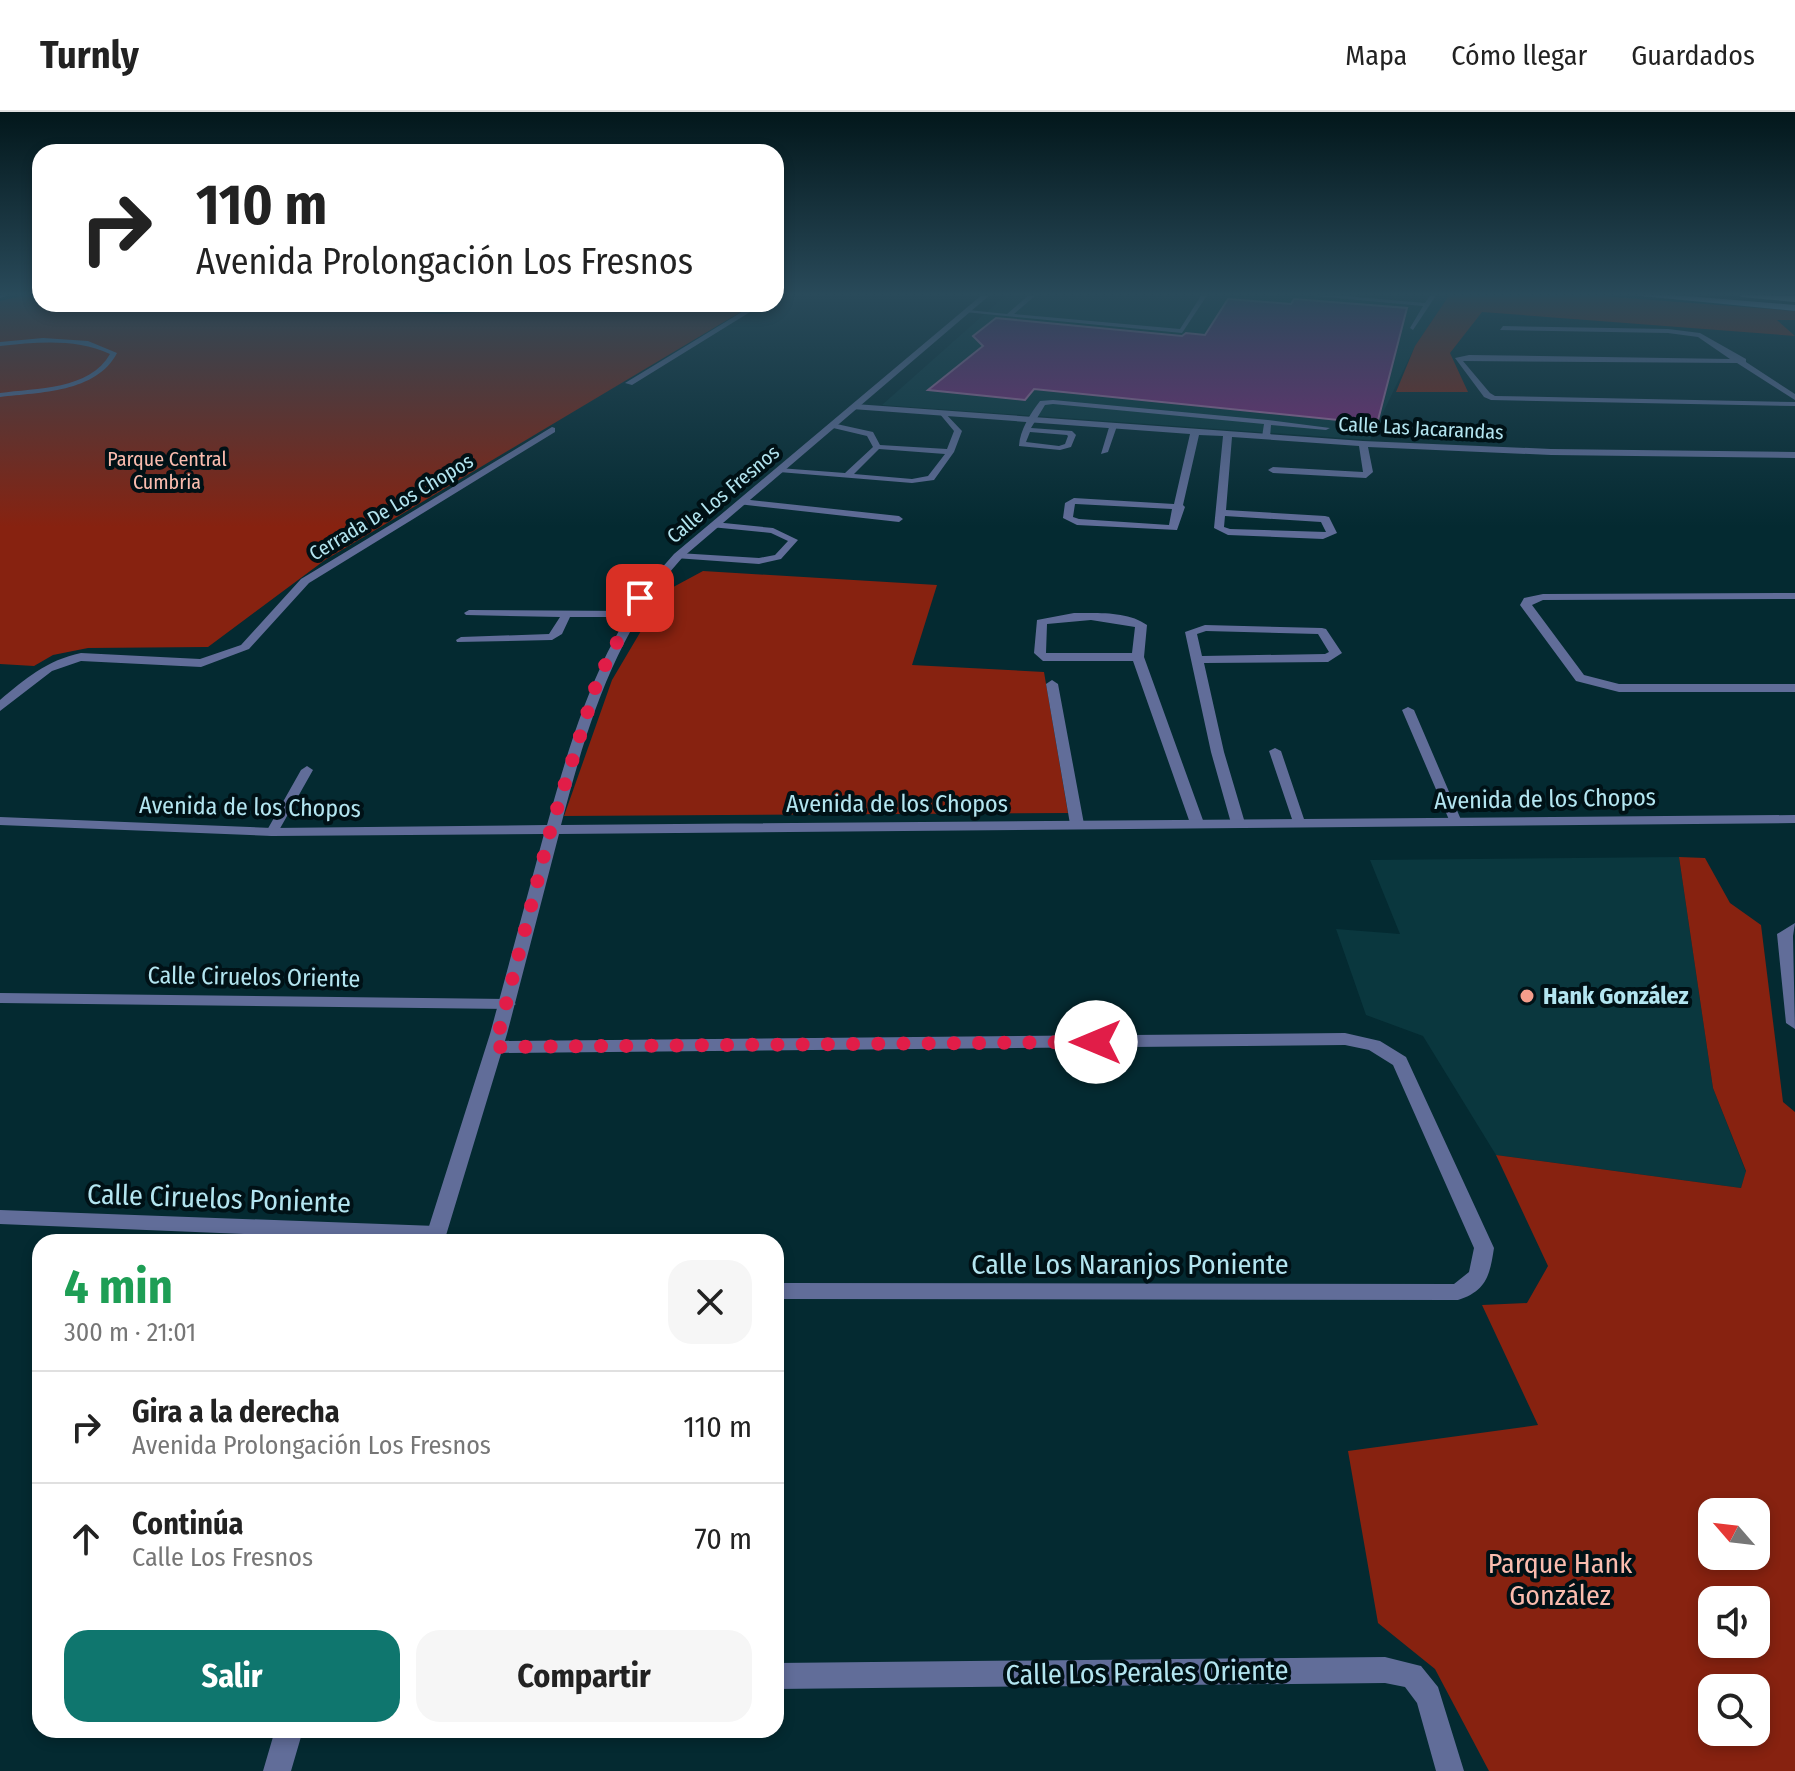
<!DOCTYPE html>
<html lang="es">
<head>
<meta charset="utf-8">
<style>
	:root { --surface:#fff; --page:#f6f6f6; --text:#222; --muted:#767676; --line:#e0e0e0; --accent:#0f766e }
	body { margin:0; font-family:"Fira Sans Condensed",sans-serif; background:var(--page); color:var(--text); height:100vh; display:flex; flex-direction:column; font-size:30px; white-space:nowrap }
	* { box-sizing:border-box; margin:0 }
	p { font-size:26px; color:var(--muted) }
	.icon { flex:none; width:44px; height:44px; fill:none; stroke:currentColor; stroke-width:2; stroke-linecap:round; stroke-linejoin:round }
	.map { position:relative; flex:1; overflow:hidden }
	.details { position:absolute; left:32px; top:1122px; width:752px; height:504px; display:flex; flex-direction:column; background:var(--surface); border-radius:24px; box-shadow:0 4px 12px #0003 }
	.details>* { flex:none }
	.guide { position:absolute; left:32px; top:32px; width:752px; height:168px; border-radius:24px; box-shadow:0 4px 12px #0003; background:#fff; color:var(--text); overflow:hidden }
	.needle { width:52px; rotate:298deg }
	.fabs { position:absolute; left:1698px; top:1386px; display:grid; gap:16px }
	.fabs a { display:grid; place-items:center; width:72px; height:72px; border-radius:16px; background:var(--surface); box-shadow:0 4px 12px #0003; font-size:40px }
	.pin { position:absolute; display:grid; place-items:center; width:68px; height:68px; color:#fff; margin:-34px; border-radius:16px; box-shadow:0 4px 12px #0006 }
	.me { position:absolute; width:88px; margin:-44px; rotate:270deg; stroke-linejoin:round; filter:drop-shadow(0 0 6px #0008) }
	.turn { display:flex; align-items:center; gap:28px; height:168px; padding:0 32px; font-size:36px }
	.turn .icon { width:104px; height:104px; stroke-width:2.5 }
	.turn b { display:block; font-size:56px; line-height:68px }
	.round { display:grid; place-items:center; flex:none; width:84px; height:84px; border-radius:24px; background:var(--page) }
	.headline { display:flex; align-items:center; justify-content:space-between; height:136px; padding:0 32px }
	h1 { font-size:48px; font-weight:700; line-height:60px; color:#1e9e55 }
	.primary-button { display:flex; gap:16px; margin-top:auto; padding:16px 32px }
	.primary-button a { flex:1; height:92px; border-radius:24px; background:var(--accent); color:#fff; font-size:32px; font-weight:700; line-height:92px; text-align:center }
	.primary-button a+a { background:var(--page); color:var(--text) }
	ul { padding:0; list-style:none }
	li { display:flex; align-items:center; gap:24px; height:112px; padding:0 32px; border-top:2px solid var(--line) }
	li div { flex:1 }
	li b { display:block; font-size:30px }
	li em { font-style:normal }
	header { display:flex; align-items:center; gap:48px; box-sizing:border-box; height:112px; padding:0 40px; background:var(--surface); border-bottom:2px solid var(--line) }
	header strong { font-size:38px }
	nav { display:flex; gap:44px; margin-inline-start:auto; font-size:28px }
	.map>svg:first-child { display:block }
</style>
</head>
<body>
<header>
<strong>Turnly</strong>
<nav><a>Mapa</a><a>Cómo llegar</a><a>Guardados</a></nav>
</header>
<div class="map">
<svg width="1795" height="1659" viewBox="0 0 1795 1659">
	<rect width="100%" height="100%" fill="#042a31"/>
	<path fill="#0a373e" d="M1007 182H1450L1415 234 1370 328 882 293Z
		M1679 745 1713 976 1746 1060 1741 1076 1496 1043 1423 924 1366 903 1336 817 1400 822 1370 748Z"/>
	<path fill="#872210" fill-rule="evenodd" d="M30 182H40V192H754L325 448 208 535 88 536 53 543 34 554 0 552V189Z
		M1450 182H1575L1795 199V208H1777L1795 224 1482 200 1450 241 1468 280H1396L1415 234Z
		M703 459 937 473 912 553 1044 560 1068 701 564 704 612 568 664 480Z
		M1679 745 1705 746 1730 791 1761 813 1783 990 1795 1000V1659H1489L1435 1557 1378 1511 1348 1339 1538 1313 1482 1193 1527 1191 1548 1154 1496 1043 1741 1076 1746 1059 1713 976ZM1712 1400H1756V1444H1712ZM1756 1488V1532H1712V1488ZM1756 1576V1620H1712V1576Z"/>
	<path fill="#110c00" d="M414 192H649L442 202 403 200Z"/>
	<path fill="#83287a" stroke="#ab6ca2" stroke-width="2" d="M1228 187 1291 192 1294 187 1407 196 1377 312 1034 277 1025 288 928 278 983 234 973 224 996 206 1182 224 1186 221 1205 223Z"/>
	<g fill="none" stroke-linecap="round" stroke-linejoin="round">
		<path fill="#616d99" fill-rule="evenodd" d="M1030 182H1037L1014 202 1180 217 1202 182H1208L1182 221 965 200 968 198 1007 202Z
			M1293 182H1323L1425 191 1431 182H1437L1413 218 1410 216 1423 194Z
			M43 226 88 229 117 241C96 281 40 280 0 285V281C36 276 90 278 110 242 76 226 37 230 0 234V230Z
			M1053 288 1268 308 1330 316 1326 318 1271 313 1270 325 1266 327 1262 325 1264 312 1053 292 1045 293 1031 316 1072 319 1076 323 1071 335 1060 338 1019 334C1020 318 1030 302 1040 289ZM1030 320 1067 323 1068 324 1065 332 1059 334 1026 330Z
			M943 299 962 319 954 340 934 368 912 371 779 360 775 358 779 356 845 361 873 335 867 324 829 315 828 313 832 311 873 320 880 333 947 337 954 319 939 301ZM879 337 945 342 928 364 912 367 854 362Z
			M1110 312 1117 314 1108 340 1101 342Z
			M741 387 899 404 903 407 899 410 738 392 737 390Z
			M714 410 773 416 798 428 781 447 759 452 675 446 673 444 678 441 759 446 775 443 788 429 771 421 711 415 710 413Z
			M469 498 631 499 636 502 631 505H570L562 522 552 528 457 530 456 528 461 525 549 522 560 505 466 503 464 501Z
			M1408 595 1414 598 1462 710 1460 713H1452L1450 710 1402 598Z
			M1275 636 1281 639 1305 710 1303 713H1295L1293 710 1269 639Z
			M307 654 313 658 278 720 272 724 268 723 266 720 301 658Z"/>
		<path fill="#616d99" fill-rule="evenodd" d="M755 192H763L632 273 625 271Z
			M1503 214 1668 217 1700 221 1746 247V250L1795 282V288L1737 251 1463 249 1490 281 1495 284 1795 290V294L1491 288 1484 285 1455 246 1469 243 1730 247 1698 225 1668 221 1500 218Z
			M855 292 1363 329 1551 337 1795 340V346L1551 343 1368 335 1373 360 1366 366 1273 361 1268 358 1273 355 1363 360 1359 334 1232 325 1226 398 1325 404 1329 405 1337 421 1323 427 1228 423 1214 416 1223 324 1199 323 1183 393 1185 395 1177 418 1077 413 1063 406 1065 391 1074 386 1174 392 1190 322 852 297V293ZM1075 392H1076L1172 397 1169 413 1079 407 1073 405ZM1225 404 1321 410 1326 420 1230 417 1224 415Z
			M552 315 555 316V320L309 471 249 537 201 555 81 549 52 559 0 599V588C25 567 47 548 81 541L200 547 241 533 301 467Z
			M1795 481V487L1543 488 1532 493 1584 563 1619 572H1795V580H1619L1576 569 1520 493 1524 486 1543 482Z
			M1074 501C1097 501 1128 499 1147 513L1144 545 1204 711 1202 714H1192L1190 711 1133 549H1043L1034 541 1037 508ZM1091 508 1135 515 1132 541H1046L1047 512Z
			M1205 513 1322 516 1326 517 1342 541 1328 550 1204 551 1224 640 1245 711 1238 715 1231 711 1211 640 1185 520ZM1206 519 1318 522 1329 540 1325 542 1202 544 1197 522Z
			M1052 568 1058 572 1084 712 1077 716 1070 712 1046 572Z
			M1795 811 1793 824 1795 917 1786 911 1777 822Z
			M0 881 508 887 516 892 508 897 0 891Z
			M1345 921 1380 929 1406 945 1494 1136C1490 1162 1487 1179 1458 1188L776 1187V1171L1454 1172 1469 1160 1474 1136 1393 953 1369 938 1345 933 495 941 486 935 495 929Z
			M0 1098 436 1114 443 1117 446 1122 443 1127 436 1130 0 1112Z
			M1385 1545 1421 1554 1438 1575 1464 1659H1436L1417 1591 1405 1575 1385 1571 776 1577V1551Z"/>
		<path fill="#616d99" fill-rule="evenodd" d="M983 182H991L682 446C614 522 586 617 561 713L1795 703V711L559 722 507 922 444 1130H424L490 922 544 722 272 724 0 713V705L272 716 547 713C574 615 604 518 674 442Z
			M275 1618H303L291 1659H263Z"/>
		<path fill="#8395dc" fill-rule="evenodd" d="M0 182H11L0 186Z"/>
		<path fill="#a9b8ef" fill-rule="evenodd" d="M1621 182H1662L1795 193V199Z"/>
		<path fill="#bdc8ee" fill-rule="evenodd" d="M1737 182 1795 184V190L1741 185Z"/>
	</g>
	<linearGradient id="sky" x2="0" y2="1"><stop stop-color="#02171b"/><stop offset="0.44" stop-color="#294a5a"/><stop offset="1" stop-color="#294a5a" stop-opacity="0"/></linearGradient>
	<rect width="1795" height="415" fill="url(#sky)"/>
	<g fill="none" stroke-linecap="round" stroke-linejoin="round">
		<path stroke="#e11d48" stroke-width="14" stroke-dasharray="0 25.2" d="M640 486 598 567 551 716 495 935 1096 930"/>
	</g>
	<circle fill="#f49d8b" stroke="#001116" stroke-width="3" cx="1527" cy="884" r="8"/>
	<g text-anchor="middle" stroke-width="8" stroke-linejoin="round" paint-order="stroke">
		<g font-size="20" fill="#b3e5f0" stroke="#001116">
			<text transform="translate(1421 316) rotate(3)" y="7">Calle Las Jacarandas</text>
			<text transform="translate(723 382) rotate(-40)" y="7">Calle Los Fresnos</text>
			<text transform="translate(391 395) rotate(-31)" y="7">Cerrada De Los Chopos</text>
		</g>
		<g font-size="20" fill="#fabcae" stroke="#001116">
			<text x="167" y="354">Parque Central<tspan x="167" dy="23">Cumbria</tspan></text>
		</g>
		<g font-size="24" fill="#b3e5f0" stroke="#001116">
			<text transform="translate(1545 687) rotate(-1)" y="8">Avenida de los Chopos</text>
			<text x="897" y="700">Avenida de los Chopos</text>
			<text transform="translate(250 695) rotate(1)" y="8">Avenida de los Chopos</text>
			<text transform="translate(254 865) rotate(1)" y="8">Calle Ciruelos Oriente</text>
		</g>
		<g font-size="24" font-weight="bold" fill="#b3e5f0" stroke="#001116" text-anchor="start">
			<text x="1543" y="892">Hank González</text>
		</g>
		<g font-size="28" fill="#b3e5f0" stroke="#001116">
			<text transform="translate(219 1086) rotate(2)" y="10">Calle Ciruelos Poniente</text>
			<text x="1130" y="1162">Calle Los Naranjos Poniente</text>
			<text transform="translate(1147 1560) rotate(-1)" y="10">Calle Los Perales Oriente</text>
		</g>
		<g font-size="28" fill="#fabcae" stroke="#001116">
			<text x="1560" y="1461">Parque Hank<tspan x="1560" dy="32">González</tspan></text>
		</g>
	</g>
</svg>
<div class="fabs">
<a><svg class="needle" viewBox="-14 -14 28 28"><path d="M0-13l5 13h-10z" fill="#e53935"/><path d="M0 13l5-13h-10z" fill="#767676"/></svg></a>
<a><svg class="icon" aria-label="sound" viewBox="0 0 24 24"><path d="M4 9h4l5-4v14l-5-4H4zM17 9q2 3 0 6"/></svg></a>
<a><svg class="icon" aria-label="search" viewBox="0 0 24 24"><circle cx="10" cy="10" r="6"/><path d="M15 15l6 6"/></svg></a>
</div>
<div class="pin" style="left:640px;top:486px;background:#d93025"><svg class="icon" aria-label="arrive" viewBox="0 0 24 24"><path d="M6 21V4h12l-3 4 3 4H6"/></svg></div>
<svg class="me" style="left:1096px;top:930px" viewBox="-20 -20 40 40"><circle r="19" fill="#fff"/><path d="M0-13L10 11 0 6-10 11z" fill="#e11d48"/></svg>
<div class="guide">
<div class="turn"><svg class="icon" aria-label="right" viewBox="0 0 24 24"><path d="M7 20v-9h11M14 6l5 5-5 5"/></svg><div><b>110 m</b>Avenida Prolongación Los Fresnos</div></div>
</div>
<section class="details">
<div class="headline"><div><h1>4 min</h1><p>300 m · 21:01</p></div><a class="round"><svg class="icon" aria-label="close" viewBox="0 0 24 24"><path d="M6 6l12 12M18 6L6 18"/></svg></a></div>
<ul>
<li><svg class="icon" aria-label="right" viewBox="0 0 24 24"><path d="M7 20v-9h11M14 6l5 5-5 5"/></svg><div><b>Gira a la derecha</b><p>Avenida Prolongación Los Fresnos</p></div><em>110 m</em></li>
<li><svg class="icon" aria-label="ahead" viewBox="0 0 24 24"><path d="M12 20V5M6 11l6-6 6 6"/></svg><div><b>Continúa</b><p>Calle Los Fresnos</p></div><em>70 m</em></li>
</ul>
<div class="primary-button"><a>Salir</a><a>Compartir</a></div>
</section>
</div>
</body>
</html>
